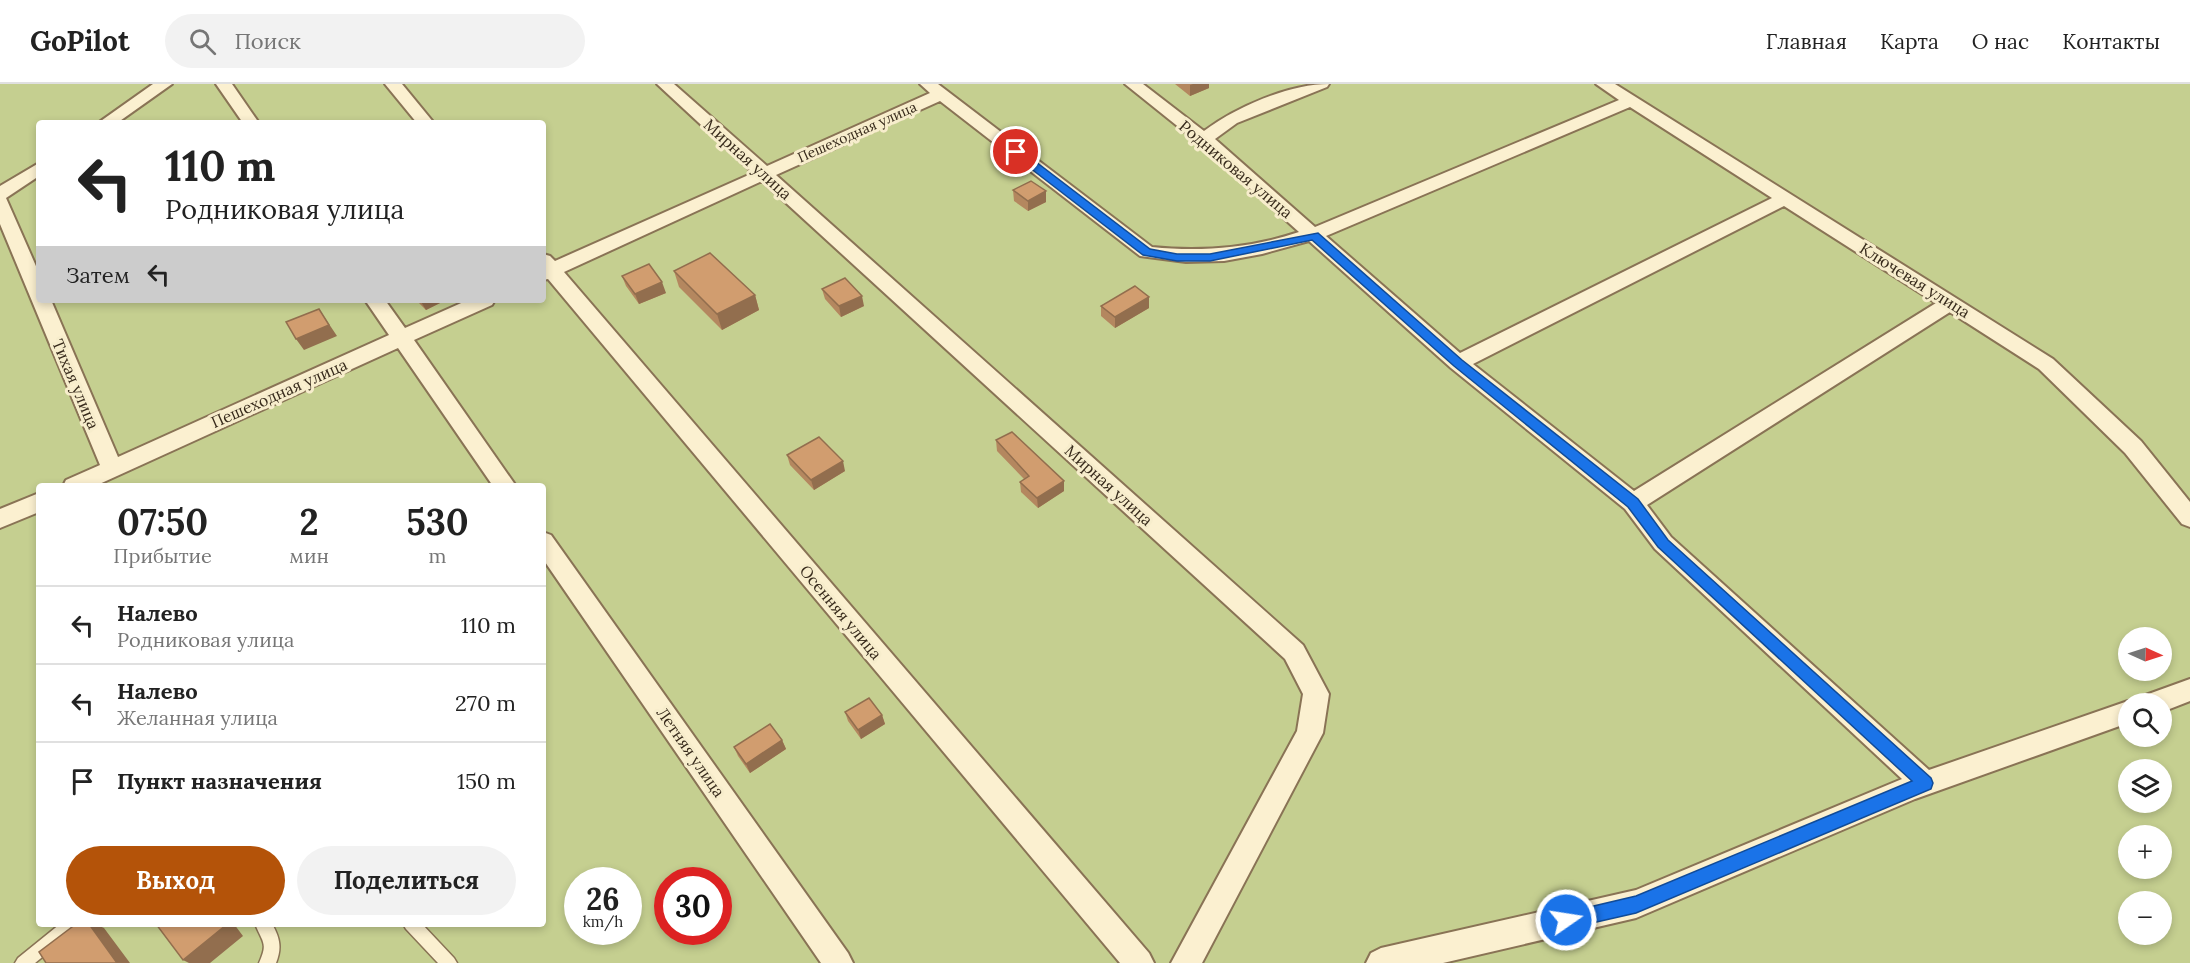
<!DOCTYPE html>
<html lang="ru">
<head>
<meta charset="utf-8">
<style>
	:root { --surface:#fff; --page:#f2f2f2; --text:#222; --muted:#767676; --line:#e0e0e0; --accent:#b45309 }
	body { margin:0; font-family:Lora,serif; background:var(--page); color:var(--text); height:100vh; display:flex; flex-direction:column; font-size:22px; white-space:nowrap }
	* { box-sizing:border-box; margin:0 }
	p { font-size:20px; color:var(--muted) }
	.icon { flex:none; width:33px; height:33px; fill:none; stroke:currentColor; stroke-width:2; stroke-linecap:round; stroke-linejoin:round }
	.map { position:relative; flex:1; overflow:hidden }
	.drawer { position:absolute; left:36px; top:399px; width:510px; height:444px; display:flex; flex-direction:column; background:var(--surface); border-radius:6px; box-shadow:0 3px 9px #0003 }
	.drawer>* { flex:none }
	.guide { position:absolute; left:36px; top:36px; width:510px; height:183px; border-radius:6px; box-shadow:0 3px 9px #0003; background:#fff; color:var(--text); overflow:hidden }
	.needle { width:39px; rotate:93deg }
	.tools { position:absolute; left:2118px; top:543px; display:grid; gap:12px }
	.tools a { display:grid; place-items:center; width:54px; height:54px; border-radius:50%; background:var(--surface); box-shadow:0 3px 9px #0003; font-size:30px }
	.speed { position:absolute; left:564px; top:783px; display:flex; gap:12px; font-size:30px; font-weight:700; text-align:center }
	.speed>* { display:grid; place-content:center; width:78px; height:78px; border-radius:50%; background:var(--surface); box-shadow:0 3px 9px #0003; line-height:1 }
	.speed small { font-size:15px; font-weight:400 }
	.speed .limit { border:9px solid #d22; background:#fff; color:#111 }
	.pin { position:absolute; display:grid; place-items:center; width:51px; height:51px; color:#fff; margin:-26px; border:3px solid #fff; border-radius:50%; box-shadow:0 2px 6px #0007 }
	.me { position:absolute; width:66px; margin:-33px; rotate:77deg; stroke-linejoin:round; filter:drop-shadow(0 0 4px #0008) }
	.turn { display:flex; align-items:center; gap:21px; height:126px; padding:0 30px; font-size:27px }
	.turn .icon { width:78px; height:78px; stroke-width:2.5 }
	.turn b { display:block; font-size:42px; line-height:51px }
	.then { display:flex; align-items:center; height:57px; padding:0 30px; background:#0003; gap:12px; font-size:22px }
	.eta { display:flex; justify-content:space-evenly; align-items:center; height:102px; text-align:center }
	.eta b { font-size:36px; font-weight:700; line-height:42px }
	.button { display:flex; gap:12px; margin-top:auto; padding:12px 30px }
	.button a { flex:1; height:69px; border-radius:36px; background:var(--accent); color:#fff; font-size:24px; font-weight:700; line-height:69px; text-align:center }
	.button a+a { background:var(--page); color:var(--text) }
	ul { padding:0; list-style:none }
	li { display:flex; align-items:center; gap:18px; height:78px; padding:0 30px; border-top:2px solid var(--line) }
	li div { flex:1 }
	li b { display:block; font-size:22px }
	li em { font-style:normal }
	header { display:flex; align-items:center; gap:36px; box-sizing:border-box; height:84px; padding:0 30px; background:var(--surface); border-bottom:2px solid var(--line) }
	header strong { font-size:28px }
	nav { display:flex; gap:33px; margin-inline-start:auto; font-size:21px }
	.search { width:420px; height:54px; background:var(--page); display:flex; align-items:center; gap:15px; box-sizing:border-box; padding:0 21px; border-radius:33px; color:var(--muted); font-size:22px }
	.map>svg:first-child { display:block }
</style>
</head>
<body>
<header>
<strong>GoPilot</strong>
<div class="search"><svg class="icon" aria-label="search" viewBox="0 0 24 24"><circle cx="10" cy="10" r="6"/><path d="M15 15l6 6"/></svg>Поиск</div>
<nav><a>Главная</a><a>Карта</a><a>О нас</a><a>Контакты</a></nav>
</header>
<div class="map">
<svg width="2190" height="879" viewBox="0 0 2190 879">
	<rect width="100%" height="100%" fill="#f0e3bc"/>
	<path fill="#c5cf90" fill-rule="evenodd" d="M0 0H2190V879H0ZM39 39H543V216H39ZM39 402H543V840H39ZM2128 554H2162V586H2128ZM2128 620H2162V652H2128ZM2128 686H2162V718H2128ZM2128 752H2162V784H2128ZM578 796H628V848H578ZM668 796H718V848H668ZM2128 818H2162V850H2128Z"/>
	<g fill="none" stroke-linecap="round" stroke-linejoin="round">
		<g stroke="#897355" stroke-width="3">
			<path id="lane" d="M60 840H80L77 845 35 879H15L18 874Z
				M255 840H272C280 854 282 864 276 879H259C268 859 263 859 255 840Z
				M403 840H422L454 874 457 879H438L406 845Z"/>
		</g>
		<g stroke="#897355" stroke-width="4">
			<path id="street" d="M153 0H172L117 39H98Z
				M216 0H232L259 39H243Z
				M385 0H402L434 39H417Z
				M657 0H674L767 82 930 9 920 0H938L1152 163C1202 168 1251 164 1299 148L1206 65 1125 0H1143L1204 47C1236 23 1289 0 1329 0L1327 3 1237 39 1215 55 1315 143 1619 16 1596 0H1615L2053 275 2141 357 2190 418V443L2182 440 2125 369 2039 285 1950 228 1647 421 1671 453 1929 686 2128 617 2135 620H2128V639L1915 715 1636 834 1443 879H1366L1371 869 1381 864 1636 806 1902 695 1655 465 1625 425 1451 284 1309 157 1262 170 1224 177 1186 178 1140 172 940 17 776 91 1303 561 1329 610 1323 649 1202 879H1171L1297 647 1303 610 1285 575 762 97 564 188 1149 869 1154 879H1120L548 195 543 196V170L550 172 555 177 753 89ZM1630 23 1772 114 1460 269 1326 152ZM1784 122 1936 219 1634 407 1473 280Z
				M39 79V92L6 114 39 189V216H51L118 373 389 251 365 216H385L405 244 468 216H495L492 221 414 256 516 402H493L398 264 95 402H63L66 396 100 381 0 140V102Z
				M39 409V428L0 444V425Z
				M543 448 551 451 848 869 853 879H821L543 475Z
				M2190 595V617L2162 628V620H2140L2143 612Z"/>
		</g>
		<use href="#lane" fill="#fbf0d0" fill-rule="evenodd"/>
		<use href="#street" fill="#fbf0d0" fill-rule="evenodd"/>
	</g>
	<path fill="#b4875f" d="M1175 0H1209V4L1190 12Z
		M1013 106 1046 118 1028 127 1014 117Z
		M674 187 755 211 759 226 722 246 679 203Z
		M622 192 666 209 639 220 626 202Z
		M822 205 864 222 841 233 825 215Z
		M416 216H446L426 226Z
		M1101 222 1149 224 1115 244 1101 232Z
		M996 356 1064 407 1038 424 1021 408 1020 398 1024 395 997 367Z
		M787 371 845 387 814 406 790 381Z
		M845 628 882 631 885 640 861 655 848 637Z
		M782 656 786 665 750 689 738 672 734 663Z"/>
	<path fill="#926e4e" d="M1193 0H1209V4L1190 12V1Z
		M1046 107V118L1028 127V117Z
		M662 198 666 209 639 220 635 210Z
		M755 211 759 226 722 246 717 230Z
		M862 212 864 222 841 233 839 222Z
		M1149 213V224L1115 244V233Z
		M420 216H446L426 226Z
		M319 225 337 252 304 266 296 255Z
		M843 377 845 387 814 406 811 396Z
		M1064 397V407L1038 424 1037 414Z
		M882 631 885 640 861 655 858 646Z
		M782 656 786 665 750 689 746 680Z
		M89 840H95L104 844 130 879H117Z
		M225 840H234L243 852 210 879H189L183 876Z"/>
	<path fill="#d19d6f" stroke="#926e4e" stroke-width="1.5" d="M1031 97 1046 107 1028 117 1013 106Z
		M710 169 755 211 717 230 674 187Z
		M649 180 662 198 635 210 622 192Z
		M845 194 862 212 839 222 822 205Z
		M1135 202 1149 213 1115 233 1101 222Z
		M319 225 329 241 296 255 286 238Z
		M1012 348 1064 397 1037 414 1020 398 1029 392 996 356Z
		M819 353 843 377 811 396 787 371Z
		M869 614 882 631 858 646 845 628Z
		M770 640 782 656 746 680 734 663Z
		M76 840H89L117 879H46L39 868Z
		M156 840H225L226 841 183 876Z"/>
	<path fill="#1a73e8" stroke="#114b97" stroke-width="1.5" d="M1012 65H1019L1150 165 1177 170H1210L1318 149 1462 276 1638 415 1668 456 1931 694 1933 699 1931 705 1636 829 1566 845 1560 842 1558 836 1560 830 1636 812 1912 697 1658 463 1628 423 1454 282 1312 156 1210 177H1177L1143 171 1012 70Z"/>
	<g text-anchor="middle" stroke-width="6" stroke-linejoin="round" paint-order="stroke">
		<g font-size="14" fill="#372a1b" stroke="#f7edcc">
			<text transform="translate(857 48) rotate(-24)" y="5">Пешеходная улица</text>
		</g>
		<g font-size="16" fill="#372a1b" stroke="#f7edcc">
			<text transform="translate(748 75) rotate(42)" y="6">Мирная улица</text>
			<text transform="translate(1236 85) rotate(40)" y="6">Родниковая улица</text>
			<text transform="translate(1915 196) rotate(32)" y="6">Ключевая улица</text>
			<text transform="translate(76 300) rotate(67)" y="6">Тихая улица</text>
			<text transform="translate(279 309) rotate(-24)" y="6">Пешеходная улица</text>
			<text transform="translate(1109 401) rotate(42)" y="6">Мирная улица</text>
			<text transform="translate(841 528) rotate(50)" y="6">Осенняя улица</text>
			<text transform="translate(691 668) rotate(55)" y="6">Летняя улица</text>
		</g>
	</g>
</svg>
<div class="tools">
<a><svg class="needle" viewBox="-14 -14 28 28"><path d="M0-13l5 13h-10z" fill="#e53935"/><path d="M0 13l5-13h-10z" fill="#767676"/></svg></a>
<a><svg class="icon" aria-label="search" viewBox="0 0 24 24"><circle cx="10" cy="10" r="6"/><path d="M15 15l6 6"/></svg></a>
<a><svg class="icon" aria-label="layers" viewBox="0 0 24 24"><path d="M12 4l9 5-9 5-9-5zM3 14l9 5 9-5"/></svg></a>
<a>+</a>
<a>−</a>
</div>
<div class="speed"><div>26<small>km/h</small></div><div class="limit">30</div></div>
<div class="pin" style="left:1016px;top:68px;background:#d93025"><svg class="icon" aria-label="arrive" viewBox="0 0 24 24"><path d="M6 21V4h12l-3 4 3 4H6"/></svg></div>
<svg class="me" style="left:1566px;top:836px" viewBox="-20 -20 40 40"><circle r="17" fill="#1a73e8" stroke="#fff" stroke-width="3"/><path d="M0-11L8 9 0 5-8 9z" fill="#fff"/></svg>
<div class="guide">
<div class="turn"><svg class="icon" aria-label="left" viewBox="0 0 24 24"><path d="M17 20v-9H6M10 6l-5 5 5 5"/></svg><div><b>110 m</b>Родниковая улица</div></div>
<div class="then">Затем<svg class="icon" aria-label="left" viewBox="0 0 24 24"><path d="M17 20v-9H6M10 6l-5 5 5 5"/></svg></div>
</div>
<section class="drawer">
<div class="eta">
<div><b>07:50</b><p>Прибытие</p></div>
<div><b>2</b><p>мин</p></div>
<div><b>530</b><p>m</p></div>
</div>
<ul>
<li><svg class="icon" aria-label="left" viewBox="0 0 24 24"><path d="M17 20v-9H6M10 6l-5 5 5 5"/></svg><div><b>Налево</b><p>Родниковая улица</p></div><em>110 m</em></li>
<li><svg class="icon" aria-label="left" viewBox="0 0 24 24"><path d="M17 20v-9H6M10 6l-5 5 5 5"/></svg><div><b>Налево</b><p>Желанная улица</p></div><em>270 m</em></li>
<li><svg class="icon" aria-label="arrive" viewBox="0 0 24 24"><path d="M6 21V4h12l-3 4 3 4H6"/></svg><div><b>Пункт назначения</b></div><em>150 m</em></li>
</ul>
<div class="button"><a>Выход</a><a>Поделиться</a></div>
</section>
</div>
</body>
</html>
